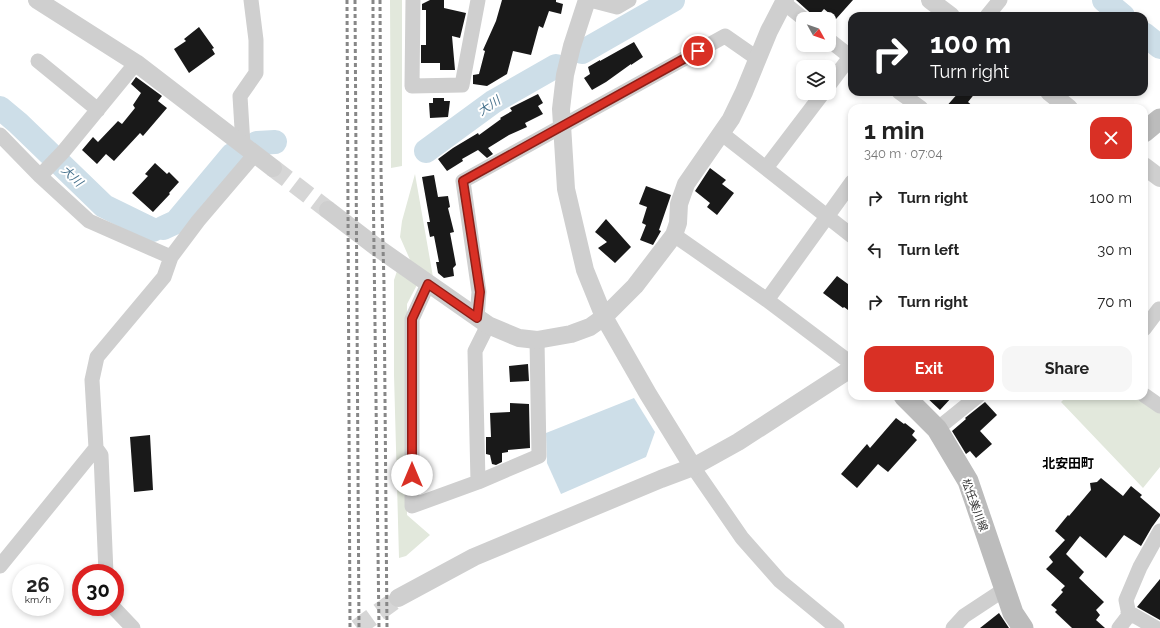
<!DOCTYPE html>
<html lang="en">
<head>
<meta charset="utf-8">
<style>
	:root { --surface:#fff; --page:#f6f6f6; --text:#222; --muted:#767676; --accent:#d93025 }
	body { margin:0; font-family:Raleway,"Noto Sans JP",sans-serif; background:var(--page); color:var(--text); height:100vh; display:flex; flex-direction:column; font-size:15px; white-space:nowrap }
	* { box-sizing:border-box; margin:0 }
	p { font-size:13px; color:var(--muted) }
	.icon { flex:none; width:22px; height:22px; fill:none; stroke:currentColor; stroke-width:2; stroke-linecap:round; stroke-linejoin:round }
	.map { position:relative; flex:1; overflow:hidden }
	.sheet { position:absolute; left:848px; top:104px; width:300px; height:296px; display:flex; flex-direction:column; background:var(--surface); border-radius:12px; box-shadow:0 2px 6px #0003 }
	.sheet>* { flex:none }
	.banner { position:absolute; left:848px; top:12px; width:300px; height:84px; border-radius:12px; box-shadow:0 2px 6px #0003; background:#202124; color:#fff; overflow:hidden }
	.needle { width:26px; rotate:130deg }
	.buttons { position:absolute; left:796px; top:12px; display:grid; gap:8px }
	.buttons a { display:grid; place-items:center; width:40px; height:40px; border-radius:8px; background:var(--surface); box-shadow:0 2px 6px #0003; font-size:20px }
	.speed { position:absolute; left:12px; top:564px; display:flex; gap:8px; font-size:20px; font-weight:700; text-align:center }
	.speed>* { display:grid; place-content:center; width:52px; height:52px; border-radius:50%; background:var(--surface); box-shadow:0 2px 6px #0003; line-height:1 }
	.speed small { font-size:10px; font-weight:400 }
	.speed .limit { border:6px solid #d22; background:#fff; color:#111 }
	.pin { position:absolute; display:grid; place-items:center; width:34px; height:34px; color:#fff; margin:-17px; border:2px solid #fff; border-radius:50%; box-shadow:0 1px 4px #0007 }
	.me { position:absolute; width:44px; margin:-22px; rotate:0deg; stroke-linejoin:round; filter:drop-shadow(0 0 3px #0008) }
	.turn { display:flex; align-items:center; gap:14px; height:84px; padding:0 16px; font-size:18px }
	.turn .icon { width:52px; height:52px; stroke-width:2.5 }
	.turn b { display:block; font-size:28px; line-height:34px }
	.round { display:grid; place-items:center; flex:none; width:42px; height:42px; border-radius:12px; background:var(--page) }
	.overview { display:flex; align-items:center; justify-content:space-between; height:68px; padding:0 16px }
	h1 { font-size:24px; font-weight:700; line-height:30px }
	.button { display:flex; gap:8px; margin-top:auto; padding:8px 16px }
	.button a { flex:1; height:46px; border-radius:12px; background:var(--accent); color:#fff; font-size:16px; font-weight:700; line-height:46px; text-align:center }
	.button a+a { background:var(--page); color:var(--text) }
	ul { padding:0; list-style:none }
	li { display:flex; align-items:center; gap:12px; height:52px; padding:0 16px }
	li div { flex:1 }
	li b { display:block; font-size:15px }
	li em { font-style:normal }
	.map>svg:first-child { display:block }
</style>
</head>
<body>
<div class="map">
<svg width="1160" height="628" viewBox="0 0 1160 628">
	<rect width="100%" height="100%" fill="#fff"/>
	<path fill="#e2e8dc" d="M390 0H402V166L391 168Z
		M415 174 433 277 411 262 400 237 402 221Z
		M398 268 418 283 407 304V515L430 535 406 556 399 558 394 375V280Z
		M1067 396H1134L1160 413V467L1143 488 1061 402Z"/>
	<path fill="#cddee8" d="M634 398 655 432 646 457 561 494 547 463 546 433Z"/>
	<g fill="none" stroke-linecap="round" stroke-linejoin="round">
		<path stroke="#cddee8" stroke-width="24" d="M1104 0 1123 16
			M1144 34 1160 47
			M582 52 673 0
			M0 108 18 123 104 206 153 230
			M257 143 275 142
			M426 151 493 102 556 66
			M163 228 176 222 232 155"/>
	</g>
	<path fill="#191919" d="M430 0H444V8L466 13 460 38 452 36 455 70H440V63H421V45H426V10H422V4Z
		M502 0H556V2L563 4 561 14 549 11 543 28 539 26 531 55 513 51 507 74 487 86 473 84V75L479 74 485 51 483 50 496 21Z
		M796 0H853L836 19 824 9 816 18Z
		M199 27 214 48 212 49 215 54 189 73 174 49 186 41 184 39Z
		M634 42 643 57 631 65V64L606 82 592 90 584 78 590 74 588 67 600 60V61Z
		M136 77 162 96 158 101 167 108 143 136 140 133 114 161 106 154 97 164 82 150 93 137 98 142 118 121 122 124 135 108 133 105 141 93 131 84Z
		M959 92H976L968 102 975 108H945Z
		M538 94 543 103 538 106 543 114 525 123 527 127 509 135 488 148 493 154 487 158 478 150 462 159 463 161 447 171 438 159 453 148 478 133 479 135 501 119 500 118 512 111 510 108Z
		M433 98H444V101H450L448 117 430 118 429 103H433Z
		M155 163 167 174 169 172 179 182 169 193 170 194 153 212 132 193 148 176 145 174Z
		M710 168 726 180 722 184 734 193 717 215 707 207 710 203 695 191Z
		M434 175 438 197 448 196 450 207 448 208 454 232 450 233 456 265 453 268 454 276 444 278 438 273 436 262H439L434 236 430 237 427 222H430L422 177Z
		M646 186 671 195 659 230 661 231 653 245 640 240 646 225 642 223 647 207 639 204Z
		M606 219 631 247 615 263 598 248 607 242 595 232Z
		M837 276 852 287V313L844 307 843 308 823 293Z
		M528 364 529 381 510 382 509 366Z
		M925 396H953L940 410Z
		M985 402 997 415 980 431 992 444 976 458 970 451 966 454 952 431 966 419 965 418Z
		M510 403 529 404 530 448 508 450V452L502 453V462L496 465 492 464 490 455 486 454V437H491L490 413 510 412Z
		M896 418 904 424 905 423 915 431 912 435 917 440 888 472 878 464 857 488 841 474 867 444 870 448Z
		M150 435 153 490 134 492 130 437Z
		M1101 478 1123 496 1131 486 1142 495 1140 497 1160 514V516L1152 527 1141 546 1124 535 1106 558 1080 536 1066 554 1084 572 1079 578 1104 602 1096 610 1100 615 1096 620 1105 628H1072L1055 612 1057 610 1051 605 1063 592 1061 590 1065 586 1046 569 1053 562 1049 557 1065 540 1055 531 1068 515 1069 516 1091 490 1090 483 1097 482Z
		M1160 579V620L1137 607Z
		M999 613 1009 628H980Z"/>
	<g fill="none" stroke-linecap="round" stroke-linejoin="round">
		<path stroke="#d6d6d6" stroke-width="18" stroke-dasharray="18 9" stroke-linecap="butt" d="M273 168 328 210
			M357 628 398 598"/>
		<path stroke="#cfcfcf" stroke-width="15" d="M413 0 412 86 462 85 478 0
			M590 0 617 7 629 0
			M784 3 804 19
			M987 16 1000 0
			M829 40 852 58
			M38 61 98 110
			M829 85 850 57
			M899 92 921 108
			M721 133 852 236
			M0 135 40 176 89 221 171 257
			M243 145 240 96 256 73V40L251 0
			M766 168 823 93
			M40 176 63 152 136 63
			M674 235 767 300 852 364
			M428 284 412 319V506L478 482 539 456 537 340
			M767 300 852 182
			M477 318 479 292 463 181 725 36 758 59
			M1144 329 1159 309 1160 310
			M1144 395 1160 406
			M937 429 978 396
			M693 467 742 538 780 581 837 628
			M478 482 475 351 488 325
			M0 566 96 448
			M106 573 101 455 96 448 92 380 97 357 164 277 171 257 198 221 255 154
			M113 607 133 628
			M1128 612 1156 628
			M953 628 964 616 1005 589
			M1119 628 1129 615 1126 600 1140 567 1160 531"/>
		<path stroke="#cfcfcf" stroke-width="18" d="M37 0 136 63 273 168
			M587 0 572 46 565 75 561 109 566 189 585 270 604 317 648 394 693 467
			M930 0 951 16
			M1049 92 1069 108
			M1144 166 1160 178
			M328 210 375 246 488 325 519 338 537 340 571 334 590 327 604 317 635 286 674 235 678 223 679 204 686 184 731 119 744 92 769 31 785 0
			M398 598 474 557 661 479 693 467 738 442 852 368"/>
		<path stroke="#bcbcbc" stroke-width="21" d="M1144 132 1160 119
			M904 396 937 429 968 481 1013 613 1023 628"/>
		<path stroke="#878787" stroke-width="3" stroke-dasharray="4 3" stroke-linecap="butt" d="M347 0 350 628
			M355 0 359 628
			M373 0V172L379 628
			M380 0 381 171 384 284 387 628"/>
	</g>
	<g fill="none" stroke-linecap="round" stroke-linejoin="round">
		<g stroke="#8d1f18" stroke-width="10">
			<path id="route" d="M412 475V319L428 284 477 318 480 292 463 181 698 51"/>
		</g>
		<use href="#route" stroke="#d93025" stroke-width="7"/>
	</g>
	<g text-anchor="middle" stroke-width="4" stroke-linejoin="round" paint-order="stroke">
		<g font-size="11" fill="#323232" stroke="#fff">
			<text transform="translate(975 505) rotate(70)" y="4">松任美川線</text>
		</g>
		<g font-size="12" font-style="italic" fill="#47728d" stroke="#fff">
			<text transform="translate(489 106) rotate(-34)" y="4">大川</text>
			<text transform="translate(72 176) rotate(43)" y="4">大川</text>
		</g>
		<g font-size="13" font-weight="bold" fill="#000" stroke="#fff">
			<text x="1068" y="468">北安田町</text>
		</g>
	</g>
</svg>
<div class="buttons">
<a><svg class="needle" viewBox="-14 -14 28 28"><path d="M0-13l5 13h-10z" fill="#e53935"/><path d="M0 13l5-13h-10z" fill="#767676"/></svg></a>
<a><svg class="icon" aria-label="layers" viewBox="0 0 24 24"><path d="M12 4l9 5-9 5-9-5zM3 14l9 5 9-5"/></svg></a>
</div>
<div class="speed"><div>26<small>km/h</small></div><div class="limit">30</div></div>
<div class="pin" style="left:698px;top:51px;background:#d93025"><svg class="icon" aria-label="arrive" viewBox="0 0 24 24"><path d="M6 21V4h12l-3 4 3 4H6"/></svg></div>
<svg class="me" style="left:412px;top:475px" viewBox="-20 -20 40 40"><circle r="19" fill="#fff"/><path d="M0-13L10 11 0 6-10 11z" fill="#d93025"/></svg>
<div class="banner">
<div class="turn"><svg class="icon" aria-label="right" viewBox="0 0 24 24"><path d="M7 20v-9h11M14 6l5 5-5 5"/></svg><div><b>100 m</b>Turn right</div></div>
</div>
<section class="sheet">
<div class="overview"><div><h1>1 min</h1><p>340 m · 07:04</p></div><a class="round" style="background:#d93025;color:#fff"><svg class="icon" aria-label="close" viewBox="0 0 24 24"><path d="M6 6l12 12M18 6L6 18"/></svg></a></div>
<ul>
<li><svg class="icon" aria-label="right" viewBox="0 0 24 24"><path d="M7 20v-9h11M14 6l5 5-5 5"/></svg><div><b>Turn right</b></div><em>100 m</em></li>
<li><svg class="icon" aria-label="left" viewBox="0 0 24 24"><path d="M17 20v-9H6M10 6l-5 5 5 5"/></svg><div><b>Turn left</b></div><em>30 m</em></li>
<li><svg class="icon" aria-label="right" viewBox="0 0 24 24"><path d="M7 20v-9h11M14 6l5 5-5 5"/></svg><div><b>Turn right</b></div><em>70 m</em></li>
</ul>
<div class="button"><a>Exit</a><a>Share</a></div>
</section>
</div>
</body>
</html>
